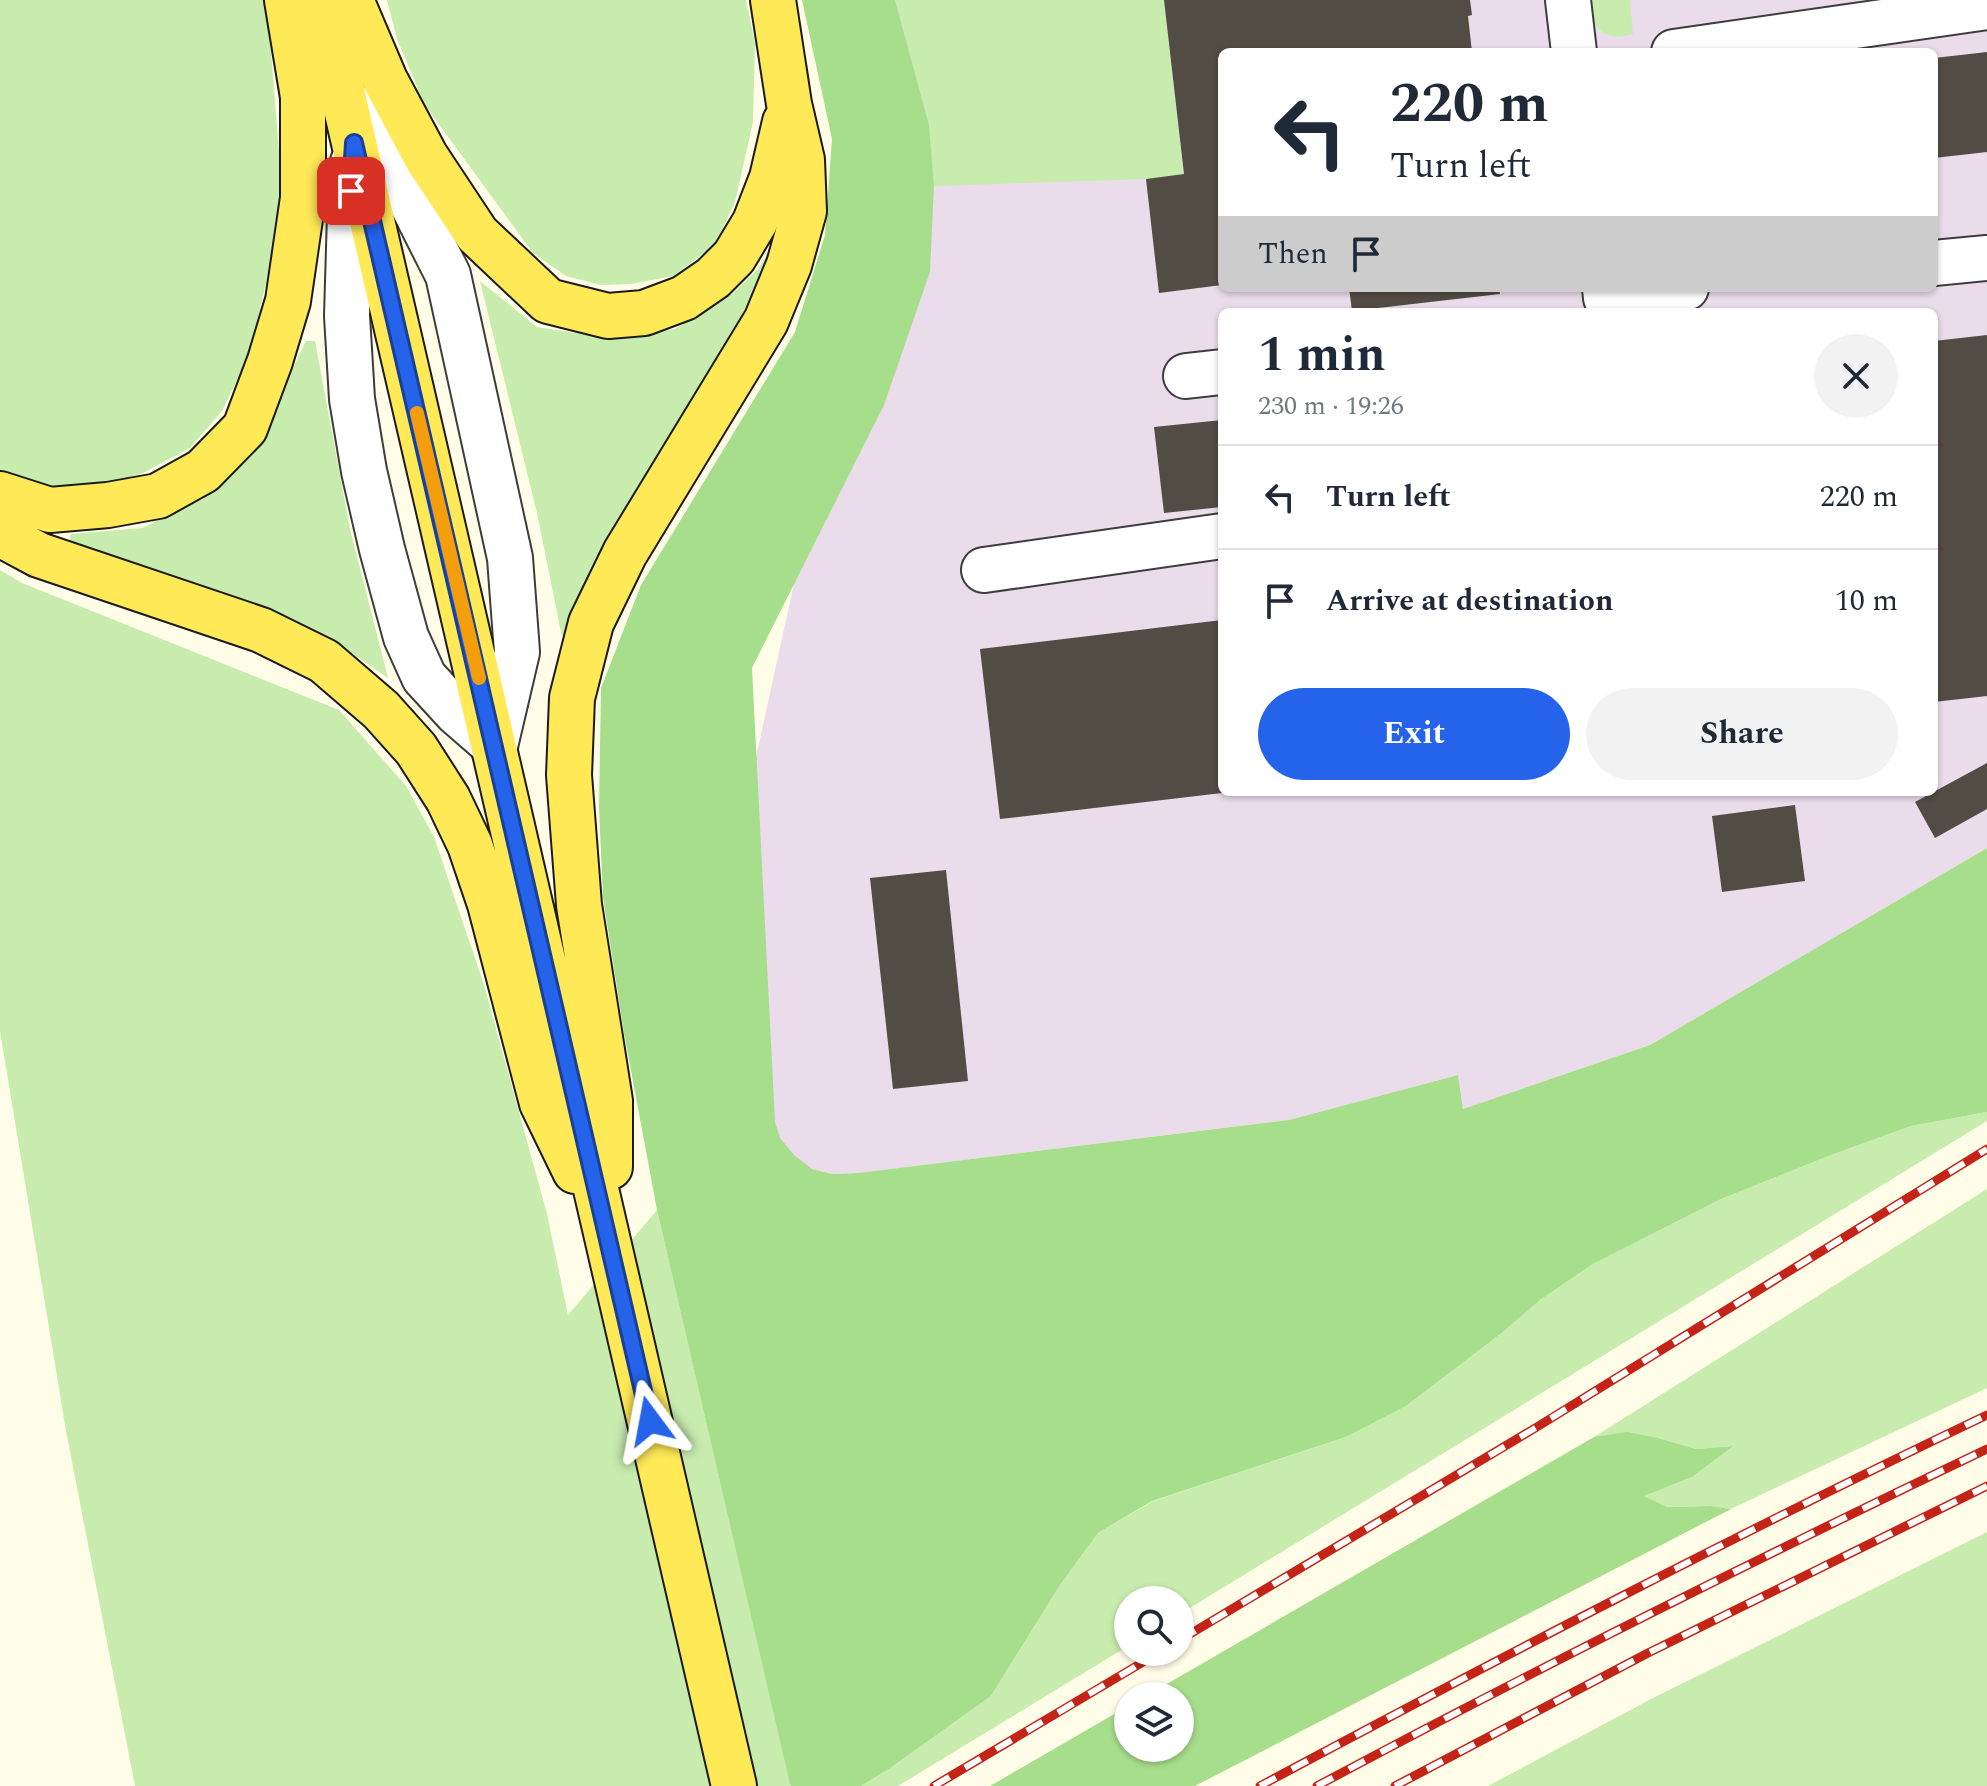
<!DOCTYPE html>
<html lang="en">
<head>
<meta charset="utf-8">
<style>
	:root { --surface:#fff; --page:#f2f2f3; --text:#1f2937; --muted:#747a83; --line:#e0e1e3; --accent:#2563eb }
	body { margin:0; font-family:Spectral,serif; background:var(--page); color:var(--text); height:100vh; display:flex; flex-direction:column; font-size:30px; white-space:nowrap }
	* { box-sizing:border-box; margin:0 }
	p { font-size:26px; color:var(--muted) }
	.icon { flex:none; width:44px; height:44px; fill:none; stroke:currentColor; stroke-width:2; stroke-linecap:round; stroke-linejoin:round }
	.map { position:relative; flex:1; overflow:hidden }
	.panel { position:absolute; left:1218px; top:308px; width:720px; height:488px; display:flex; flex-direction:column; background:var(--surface); border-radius:12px; box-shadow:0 2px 6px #0004 }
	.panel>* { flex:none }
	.guide { position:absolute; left:1218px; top:48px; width:720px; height:244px; border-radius:12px; box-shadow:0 2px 6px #0004; background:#fff; color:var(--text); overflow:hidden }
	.buttons { position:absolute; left:1114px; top:1586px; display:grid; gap:16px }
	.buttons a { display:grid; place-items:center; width:80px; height:80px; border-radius:50%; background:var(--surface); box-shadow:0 2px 6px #0004; font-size:40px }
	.pin { position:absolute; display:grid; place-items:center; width:68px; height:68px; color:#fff; margin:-34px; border-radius:16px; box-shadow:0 4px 12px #0006 }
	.me { position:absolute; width:88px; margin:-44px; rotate:347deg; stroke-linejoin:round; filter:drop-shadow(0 0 6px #0008) }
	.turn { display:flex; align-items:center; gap:28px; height:168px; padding:0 40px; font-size:36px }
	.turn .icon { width:104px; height:104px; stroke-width:2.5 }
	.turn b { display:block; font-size:56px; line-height:68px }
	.then { display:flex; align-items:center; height:76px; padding:0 40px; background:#0003; gap:16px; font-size:30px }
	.round { display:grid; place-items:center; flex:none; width:84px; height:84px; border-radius:42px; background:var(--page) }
	.overview { display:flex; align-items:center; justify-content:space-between; height:136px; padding:0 40px }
	h1 { font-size:48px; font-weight:700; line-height:60px }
	.action { display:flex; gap:16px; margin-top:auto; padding:16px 40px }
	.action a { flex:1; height:92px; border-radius:48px; background:var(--accent); color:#fff; font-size:32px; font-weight:700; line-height:92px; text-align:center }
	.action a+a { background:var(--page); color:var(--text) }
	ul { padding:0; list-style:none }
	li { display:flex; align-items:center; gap:24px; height:104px; padding:0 40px; border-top:2px solid var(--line) }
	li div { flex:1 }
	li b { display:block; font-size:30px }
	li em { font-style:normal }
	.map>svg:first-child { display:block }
</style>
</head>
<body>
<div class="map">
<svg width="1987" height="1786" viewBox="0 0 1987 1786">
	<rect width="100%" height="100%" fill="#fffde7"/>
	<path fill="#eadcea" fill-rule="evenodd" d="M867 0H1987V848L1650 1045 1463 1109 1458 1075 1289 1120 858 1173 832 1174 812 1169 657 1210 814 492ZM1222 52H1934V288H1222ZM1222 312H1934V792H1222Z"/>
	<path fill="#c7ecae" d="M0 0H267L282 191 267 278 250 353 222 411 190 448 143 473 94 488H51L0 472Z
		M387 0H746L755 44 753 122 735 202 715 245 673 276 631 284 601 285 566 276 533 253 424 104 397 39Z
		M895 0H1164L1184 174 1146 179 934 186 929 125Z
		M1588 0H1630L1633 34C1604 44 1591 26 1588 0Z
		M768 252 759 281 695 405 601 558 562 637 537 513 480 281 537 327 614 339 675 329 732 294 758 269Z
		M306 341H315L350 529 388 678 333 640 200 588 68 546 71 534 142 528 203 499 249 458Z
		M0 570 22 583 339 710 406 786 434 837 484 985 547 1214 568 1315 657 1210 791 1786H135L66 1431 0 1031Z
		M1987 1112V1121L1180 1614V1600H1128V1646L898 1786H861L889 1769 991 1696 1060 1585 1098 1533 1153 1501 1346 1437 1406 1406 1503 1332 1540 1300 1593 1264 1721 1199 1831 1155 1911 1126Z
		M1987 1189V1388L1731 1509 1711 1506 1667 1507 1643 1496 1692 1477 1731 1446 1696 1449 1658 1438 1594 1437Z
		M1987 1532V1786H1488L1651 1699Z"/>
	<path fill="#a7de8c" d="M802 0H895L929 125 934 186 930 272 884 405 752 668 775 1122 780 1138 794 1155 812 1169 832 1174 858 1173 1289 1120 1458 1075 1463 1109 1650 1045 1987 848V1112L1911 1126 1831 1155 1721 1199 1593 1264 1540 1300 1503 1332 1406 1406 1346 1437 1152 1501 1098 1533 1060 1585 991 1696 889 1769 861 1786H791L790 1784 657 1210 624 1033 603 897 599 808 601 688 641 585 795 332 825 235 832 139Z
		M1627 1432 1658 1438 1696 1449 1733 1446 1692 1477 1644 1496 1667 1507 1711 1506 1731 1509 1195 1786H990L1128 1706V1748H1180V1696H1146L1594 1437Z"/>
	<path fill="#534c45" d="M1164 0H1470L1472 15 1468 16 1472 52H1222V285L1159 293 1146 179 1184 174Z
		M1987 52V152L1934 158V58Z
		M1349 288H1499L1500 294 1352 311Z
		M1987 335V696L1934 702V341Z
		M1222 420V507L1164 513 1154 427Z
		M1222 620V793L1000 819 980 649Z
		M1987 763V809L1935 838 1915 802Z
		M1795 805 1805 881 1722 892 1712 816Z
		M946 870 968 1081 893 1089 870 878Z"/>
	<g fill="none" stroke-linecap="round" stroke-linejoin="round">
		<g stroke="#3d3d3d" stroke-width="48">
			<path id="minor" d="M1568 0 1574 52
				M1674 52 1987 7
				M343 95 395 170 448 275 510 558 517 652 495 746 457 713 424 677 406 637 382 549 364 471 352 399 347 316 350 215 353 162
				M1934 263 1987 258
				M1605 288 1606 298 1686 288
				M1186 376 1222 372
				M984 570 1222 536"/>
		</g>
		<g stroke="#1b1b1b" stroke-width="48">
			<path id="major" d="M321 0 734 1786
				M351 0 385 80 426 157 477 234 548 301 608 316 644 313 684 298 713 278 734 257 755 222 772 178 785 122
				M0 494 50 510 108 505 158 496 203 471 245 428 270 361 288 301 303 198V97L287 0
				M0 534 39 555 261 630 324 661 381 710 416 749 448 799 470 845 490 904 542 1103 575 1171
				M610 1167V1101L579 905 569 775 572 698 591 623 625 553 766 321 789 265 804 211 802 160 789 104 773 0"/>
		</g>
		<use href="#minor" stroke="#fff" stroke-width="44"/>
		<use href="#major" stroke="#ffe957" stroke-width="44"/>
		<g stroke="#c42318" stroke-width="9">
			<path id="rail" d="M1180 1640 1532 1430 1987 1149
				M934 1786 1160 1652
				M1260 1786C1500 1658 1741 1532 1987 1415
				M1317 1786C1538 1668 1761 1557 1987 1449
				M1395 1786 1648 1653 1987 1486"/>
		</g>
		<use href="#rail" stroke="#fff" stroke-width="6" stroke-dasharray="18" stroke-linecap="butt"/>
	</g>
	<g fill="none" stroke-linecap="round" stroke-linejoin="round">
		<g stroke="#184099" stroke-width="20">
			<path id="route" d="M351 191 354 143 650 1421"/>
		</g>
		<use href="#route" stroke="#2563eb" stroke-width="14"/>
		<path stroke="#f59e0b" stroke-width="14" d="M417 413 479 678"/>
	</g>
</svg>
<div class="buttons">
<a><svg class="icon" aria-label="search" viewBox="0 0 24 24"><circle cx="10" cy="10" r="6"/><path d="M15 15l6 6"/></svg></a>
<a><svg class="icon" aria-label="layers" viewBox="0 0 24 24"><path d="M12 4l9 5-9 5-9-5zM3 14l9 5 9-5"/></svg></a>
</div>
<div class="pin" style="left:351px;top:191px;background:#d93025"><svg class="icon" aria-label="arrive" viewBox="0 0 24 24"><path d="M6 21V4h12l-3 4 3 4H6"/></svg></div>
<svg class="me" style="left:650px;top:1421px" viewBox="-20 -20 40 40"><path d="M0-17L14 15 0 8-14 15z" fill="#2563eb" stroke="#fff" stroke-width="4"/></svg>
<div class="guide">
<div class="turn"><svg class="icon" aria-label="left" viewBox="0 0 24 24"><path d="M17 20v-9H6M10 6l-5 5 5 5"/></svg><div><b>220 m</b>Turn left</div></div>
<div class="then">Then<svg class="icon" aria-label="arrive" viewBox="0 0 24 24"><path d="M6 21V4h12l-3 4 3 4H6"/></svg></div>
</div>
<section class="panel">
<div class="overview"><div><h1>1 min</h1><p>230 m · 19:26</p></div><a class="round"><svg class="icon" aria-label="close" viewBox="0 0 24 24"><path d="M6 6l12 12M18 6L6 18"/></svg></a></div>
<ul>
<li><svg class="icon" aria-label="left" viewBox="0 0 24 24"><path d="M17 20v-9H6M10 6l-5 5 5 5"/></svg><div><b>Turn left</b></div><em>220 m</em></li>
<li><svg class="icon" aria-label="arrive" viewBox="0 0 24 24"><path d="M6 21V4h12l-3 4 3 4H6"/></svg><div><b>Arrive at destination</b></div><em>10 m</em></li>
</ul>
<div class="action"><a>Exit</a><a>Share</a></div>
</section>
</div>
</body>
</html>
